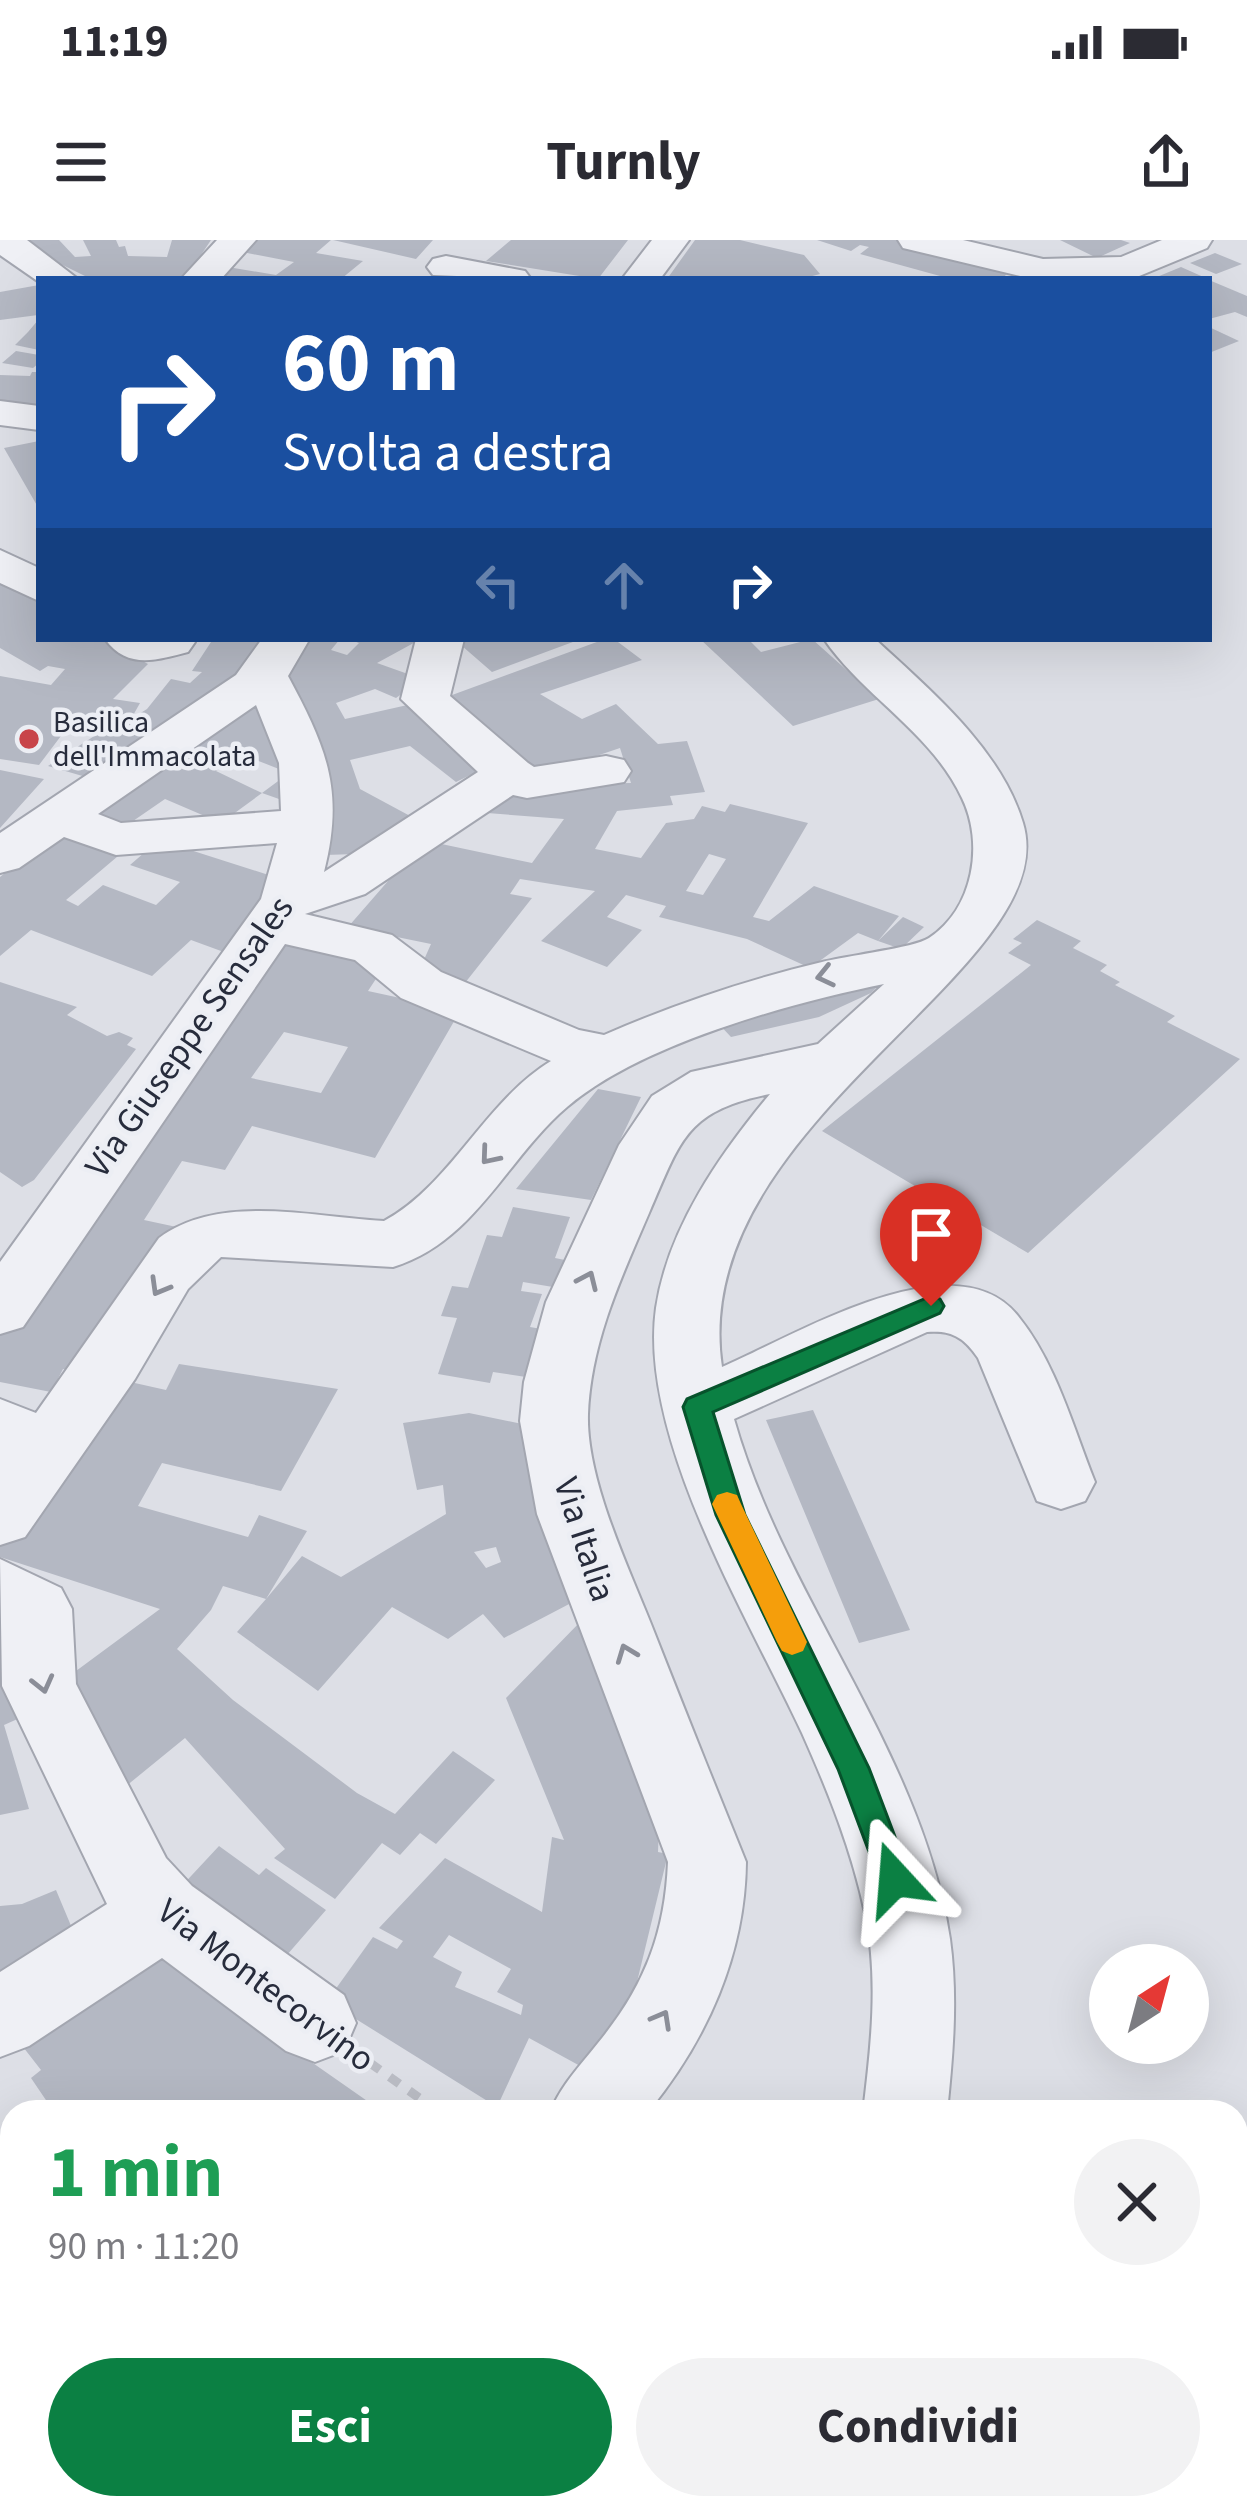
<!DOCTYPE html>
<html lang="it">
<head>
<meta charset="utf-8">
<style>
	:root { --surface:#fff; --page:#f2f2f3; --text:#2b2b33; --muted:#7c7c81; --accent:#0b8043 }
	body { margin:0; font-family:"Source Sans 3",sans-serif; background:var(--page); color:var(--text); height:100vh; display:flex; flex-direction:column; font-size:45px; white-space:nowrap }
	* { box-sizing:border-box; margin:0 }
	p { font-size:39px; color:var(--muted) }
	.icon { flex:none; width:66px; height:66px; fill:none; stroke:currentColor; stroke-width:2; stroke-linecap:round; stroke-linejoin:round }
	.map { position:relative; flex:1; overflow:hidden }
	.sheet { position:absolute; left:0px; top:1860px; width:1248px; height:420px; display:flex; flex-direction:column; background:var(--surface); border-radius:36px 36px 0 0; box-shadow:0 12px 48px #0002 }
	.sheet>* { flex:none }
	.hud { position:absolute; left:36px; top:36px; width:1176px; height:366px; border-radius:0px; box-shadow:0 12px 48px #0002; background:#1a4fa0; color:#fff; overflow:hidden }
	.needle { width:78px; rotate:36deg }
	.fabs { position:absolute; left:1089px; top:1704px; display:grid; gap:24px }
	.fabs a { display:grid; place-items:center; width:120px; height:120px; border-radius:50%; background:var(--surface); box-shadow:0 12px 48px #0002; font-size:60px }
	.pin { position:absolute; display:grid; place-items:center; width:102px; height:102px; color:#fff; margin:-123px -51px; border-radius:50% 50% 50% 0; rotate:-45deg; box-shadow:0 0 12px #0007 }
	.pin .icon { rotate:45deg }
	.me { position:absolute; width:132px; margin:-66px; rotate:341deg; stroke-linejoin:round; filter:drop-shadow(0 0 9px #0008) }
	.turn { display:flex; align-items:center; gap:42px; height:252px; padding:0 48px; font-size:54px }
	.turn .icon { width:156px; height:156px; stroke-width:2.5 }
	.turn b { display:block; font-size:84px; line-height:102px }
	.lanes { display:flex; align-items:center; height:114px; padding:0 48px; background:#0003; justify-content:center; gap:60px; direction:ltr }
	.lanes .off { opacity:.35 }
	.round { display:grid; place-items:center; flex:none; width:126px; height:126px; border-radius:63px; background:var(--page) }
	.headline { display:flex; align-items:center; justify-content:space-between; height:204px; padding:0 48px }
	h1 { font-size:72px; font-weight:700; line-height:90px; color:#1e9e55 }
	.button { display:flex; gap:24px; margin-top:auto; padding:24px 48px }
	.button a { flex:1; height:138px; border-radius:72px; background:var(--accent); color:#fff; font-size:48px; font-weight:700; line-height:138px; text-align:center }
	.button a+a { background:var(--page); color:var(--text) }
	.status { display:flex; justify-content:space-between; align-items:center; height:84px; padding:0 60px; background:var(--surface); direction:ltr }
	.status svg { height:33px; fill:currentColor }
	header { display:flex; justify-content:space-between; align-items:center; height:156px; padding:0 48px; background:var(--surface); font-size:54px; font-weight:700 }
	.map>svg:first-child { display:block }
</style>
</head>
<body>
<div class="status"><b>11:19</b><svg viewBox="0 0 49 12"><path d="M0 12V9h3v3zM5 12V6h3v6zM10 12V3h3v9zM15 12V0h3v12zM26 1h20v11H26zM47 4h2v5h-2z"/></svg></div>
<header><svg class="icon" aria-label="menu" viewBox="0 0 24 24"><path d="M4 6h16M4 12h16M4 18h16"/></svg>Turnly<svg class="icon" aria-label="share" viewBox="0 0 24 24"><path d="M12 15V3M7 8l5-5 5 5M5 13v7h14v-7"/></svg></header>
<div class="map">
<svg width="1247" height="2280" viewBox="0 0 1247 2280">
	<rect width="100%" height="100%" fill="#dddfe6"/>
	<path fill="#b4b8c3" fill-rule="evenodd" d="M12 0H59L75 17 91 16 83 0H116L119 7 125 6 128 16 167 17 172 0H211L185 39 87 37Z
		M257 0H331L316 13 363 21 341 39H209L222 26 276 35 294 22 242 12Z
		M333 0H433L416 19Z
		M511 0H628L598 39 486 21Z
		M695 0H740L804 15 820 34 801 39H667Z
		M817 0H904L1012 30 1001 39H951L860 14 869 7 860 5 851 11Z
		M1060 0H1121L1130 3 1097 18Z
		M1215 13 1242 24 1216 34 1190 23Z
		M1181 27 1208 39H1152Z
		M1209 40 1247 56V77L1235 72 1209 79Z
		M39 45 38 75 0 80V52Z
		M39 79V110L15 105 28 92Z
		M1209 87 1239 101 1209 113Z
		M16 111 39 115V123L33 128 2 123Z
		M32 132H39V167L0 161V135L30 136Z
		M39 201V269L4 208Z
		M0 332 39 355V399H101L148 424 113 459 140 463 131 479 147 469 171 439 190 443 202 432 192 431 211 402 277 399 253 438 86 537 48 526 119 480 99 476 94 483 73 480 39 525 0 519V436L51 445 65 429 48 426 40 431 0 408Z
		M291 399H340L331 410 347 415 359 403 348 399H421L377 423 422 439 396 458 375 449 336 463 345 479 412 464 493 524 456 542 410 506 350 520 360 549 412 577 356 614 325 615 276 425Z
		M454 399H581L492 432Z
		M605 399H614L642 420 540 454 582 479 616 464 658 504 687 501 705 552 670 556 673 565 617 571 595 609 641 618 666 583 694 579 702 566 725 572 730 564 808 583 753 677 769 681 814 646 899 676 878 701 858 693 810 728 747 699 659 677 666 666 626 655 607 677 642 690 607 727 541 701 595 651 520 639 510 654 532 658 461 748 419 731 431 704 348 687 395 633 432 602 532 623 564 579 474 572 512 545 631 543 620 508 525 540 433 462ZM709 614 726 619 703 655 686 651Z
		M700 399H748L761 412 812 399 879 459 793 486Z
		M247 455 271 460 291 501 296 565 262 553 289 533 241 514 216 531 262 553 221 583 165 559 120 590 76 570Z
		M0 530 44 539 0 588Z
		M61 588 124 611 66 660 78 666 103 645 156 665 180 642 130 625 159 600 281 639 232 715 191 700 152 736 31 690 0 716V637Z
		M903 677 924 687 901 709 878 701Z
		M1037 680 1081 701 1073 708 1107 725 1100 731 1120 742 1115 745 1175 776 1167 782 1240 819 1028 1013 822 891 1031 725 1008 713 1022 703 1013 699Z
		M275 695 387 722 368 751 460 771 375 918 252 886 225 930 182 921 144 980 186 989 91 1135 63 1129 51 1152 0 1142V1083ZM284 792 348 807 321 853 251 838Z
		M885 739 871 753 819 777 731 797 716 781Z
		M0 742 77 767 67 775 107 796 119 792 133 798 127 805 136 809 34 940 22 947 0 932Z
		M598 849 641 857 591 960 516 949Z
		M513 967 570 977 555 1018 575 1022 565 1049 523 1042 521 1051 542 1054 530 1087 553 1091 539 1139 493 1132 490 1143 438 1134 457 1078 441 1076 452 1046 468 1048 487 995 502 997Z
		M179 1124 338 1149 281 1251 162 1223 138 1266 248 1297 259 1275 307 1291 266 1359 302 1316 341 1337 446 1274 443 1245 417 1250 403 1183 469 1173 527 1185 573 1362 504 1398 483 1374 448 1399 392 1367 318 1451 237 1392 266 1359 223 1346 211 1370 177 1409 233 1460 357 1553 395 1574 453 1511 495 1540 436 1604 420 1593 400 1615 382 1603 335 1659 274 1618 285 1609 185 1498 109 1560 57 1445 160 1369 0 1317V1289L108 1137 166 1150ZM496 1307 501 1322 486 1328 474 1312Z
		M813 1170 910 1390 859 1403 766 1180Z
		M0 1365 24 1377 40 1469 4 1485 29 1569 0 1575Z
		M583 1379 660 1560 658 1612 668 1614 621 1808 582 1827 529 1798 497 1867 327 1761 373 1697 397 1709 403 1701 379 1688 445 1618 542 1672 552 1597 564 1600 506 1458ZM449 1695 511 1729 497 1752 523 1765 521 1775 455 1747 462 1732 433 1717Z
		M219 1606 259 1635 266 1628 326 1670 280 1723 178 1650Z
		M56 1650 77 1700 0 1734V1666L22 1664Z
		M168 1712 267 1791 383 1872H54L31 1838 41 1830 20 1803 143 1714 155 1724Z
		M0 1909 12 1911V1994L0 1993Z
		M0 2131 12 2136V2268H259L254 2280H0Z"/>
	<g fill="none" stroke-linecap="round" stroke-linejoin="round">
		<g stroke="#a3a6b0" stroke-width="4">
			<path id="minor" d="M0 0H27L78 39 39 42 0 15Z
				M217 0H256L221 39H181Z
				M652 0H689L660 39H622Z
				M898 0H963L1043 19 1121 17 1162 0H1212L1207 8 1132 39H1033L903 8Z
				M446 16 525 31 531 39 433 35 427 27 433 19Z
				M0 161 39 166V190L0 185Z
				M0 310 39 328V361L0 343Z
				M105 399H192L195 402 188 412C157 420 127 430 105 399Z
				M262 399 309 400 288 436C326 507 345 550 324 632L478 532 401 459 416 399H464L450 456 528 523 534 527 606 516 624 520 631 531 624 542 527 558 513 555 365 654 305 674 392 695 441 732 579 790 604 795C675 764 747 740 822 722 844 716 914 708 929 698 974 668 984 603 962 558 931 492 864 457 824 399H875C930 450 1001 509 1023 583 1067 729 685 882 722 1127 793 1097 955 996 1018 1076 1056 1123 1073 1187 1095 1242L1085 1261 1061 1269 1037 1261 978 1118C964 1097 951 1090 927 1092L734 1179C785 1360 922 1512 950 1699 958 1757 953 1815 947 1872H863C871 1807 879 1738 865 1673 852 1611 828 1551 802 1493 748 1377 638 1197 656 1068 668 988 720 914 770 854 685 871 681 900 649 973 621 1038 591 1102 588 1174 586 1238 627 1324 651 1384 682 1463 714 1543 746 1622 745 1715 707 1800 648 1872H550C562 1844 579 1827 598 1803 644 1747 665 1694 668 1622L537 1274 520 1181 524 1142 546 1062 619 905 652 856 691 832 818 804 884 744C791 763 640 804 567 867 506 919 475 1002 393 1027L221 1017 188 1049 135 1139 25 1297 0 1305V1159L36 1173 159 998C219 953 313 977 384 981 452 944 484 862 551 821L401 758 355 720 285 704 23 1087 0 1094V1022L261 659 277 603 116 615 64 597 19 628 0 633V593L236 435ZM256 465 279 523 281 571 121 583 98 574Z
				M0 1319 61 1348 72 1369 76 1444 166 1618 192 1646 344 1755 356 1783 344 1811 315 1822 286 1811 162 1718 29 1806 0 1817V1732L107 1664 2 1446Z
				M0 2003 12 2004V2094L0 2093Z
				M826 2268H920L923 2280H827Z"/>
		</g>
		<path stroke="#bbbdc5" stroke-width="9" stroke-dasharray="12 12" stroke-linecap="butt" d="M370 1823 439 1872"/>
		<use href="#minor" fill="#eff0f5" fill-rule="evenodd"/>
	</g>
	<defs><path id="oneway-chevron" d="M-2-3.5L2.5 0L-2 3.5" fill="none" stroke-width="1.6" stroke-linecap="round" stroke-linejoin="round" transform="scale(3)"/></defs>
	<g stroke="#8b8e98">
		<use href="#oneway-chevron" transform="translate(825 736) rotate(167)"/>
		<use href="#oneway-chevron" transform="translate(489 916) rotate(130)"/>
		<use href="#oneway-chevron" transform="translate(588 1040) rotate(-66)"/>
		<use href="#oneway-chevron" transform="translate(159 1047) rotate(120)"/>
		<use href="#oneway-chevron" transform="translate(626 1413) rotate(-111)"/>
		<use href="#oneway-chevron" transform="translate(43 1444) rotate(76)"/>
		<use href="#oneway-chevron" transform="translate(662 1779) rotate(-61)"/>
	</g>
	<path fill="#0b8043" stroke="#07532c" stroke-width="3" d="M931 1056 940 1059 944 1066 940 1073 713 1172 745 1275 869 1528 911 1639 906 1649 895 1654 883 1649 838 1529 716 1275 683 1167 687 1159Z"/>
	<path fill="#f59e0b" d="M727 1252 737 1255 741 1264 807 1402 803 1411 792 1415 782 1411 777 1402 712 1264 717 1255Z"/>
	<circle fill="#c8444a" stroke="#eceef4" stroke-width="4.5" cx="29" cy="499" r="12"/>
	<g text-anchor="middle" stroke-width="9" stroke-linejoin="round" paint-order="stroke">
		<g font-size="30" fill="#272c3c" stroke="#eceef4" text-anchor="start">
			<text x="53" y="492">Basilica<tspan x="53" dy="34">dell'Immacolata</tspan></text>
		</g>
		<g font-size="36" fill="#272c3c" stroke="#eceef4">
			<text transform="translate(188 796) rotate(-55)" y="13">Via Giuseppe Sensales</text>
			<text transform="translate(586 1299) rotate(72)" y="13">Via Italia</text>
			<text transform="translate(267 1744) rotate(37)" y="13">Via Montecorvino</text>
		</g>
	</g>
</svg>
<div class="fabs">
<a><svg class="needle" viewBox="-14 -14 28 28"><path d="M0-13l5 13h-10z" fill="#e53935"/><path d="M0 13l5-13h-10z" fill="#7c7c81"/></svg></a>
</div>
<div class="pin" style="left:931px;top:1066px;background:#d93025"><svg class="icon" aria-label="arrive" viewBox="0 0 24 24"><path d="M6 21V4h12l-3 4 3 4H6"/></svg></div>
<svg class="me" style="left:895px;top:1639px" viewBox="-20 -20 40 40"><path d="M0-17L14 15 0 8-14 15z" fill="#0b8043" stroke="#fff" stroke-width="4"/></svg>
<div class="hud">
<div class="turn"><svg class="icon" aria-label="right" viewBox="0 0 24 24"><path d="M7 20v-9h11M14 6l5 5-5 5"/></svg><div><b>60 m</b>Svolta a destra</div></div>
<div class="lanes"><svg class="icon off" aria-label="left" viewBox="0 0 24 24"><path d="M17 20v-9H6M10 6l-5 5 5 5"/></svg><svg class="icon off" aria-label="ahead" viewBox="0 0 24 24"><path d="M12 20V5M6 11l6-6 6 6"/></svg><svg class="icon" aria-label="right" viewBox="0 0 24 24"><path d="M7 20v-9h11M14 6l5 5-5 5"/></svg></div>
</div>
<section class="sheet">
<div class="headline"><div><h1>1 min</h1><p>90 m · 11:20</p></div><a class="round"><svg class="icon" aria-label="close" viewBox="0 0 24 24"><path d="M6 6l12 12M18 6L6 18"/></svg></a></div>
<div class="button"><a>Esci</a><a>Condividi</a></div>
</section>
</div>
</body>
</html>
